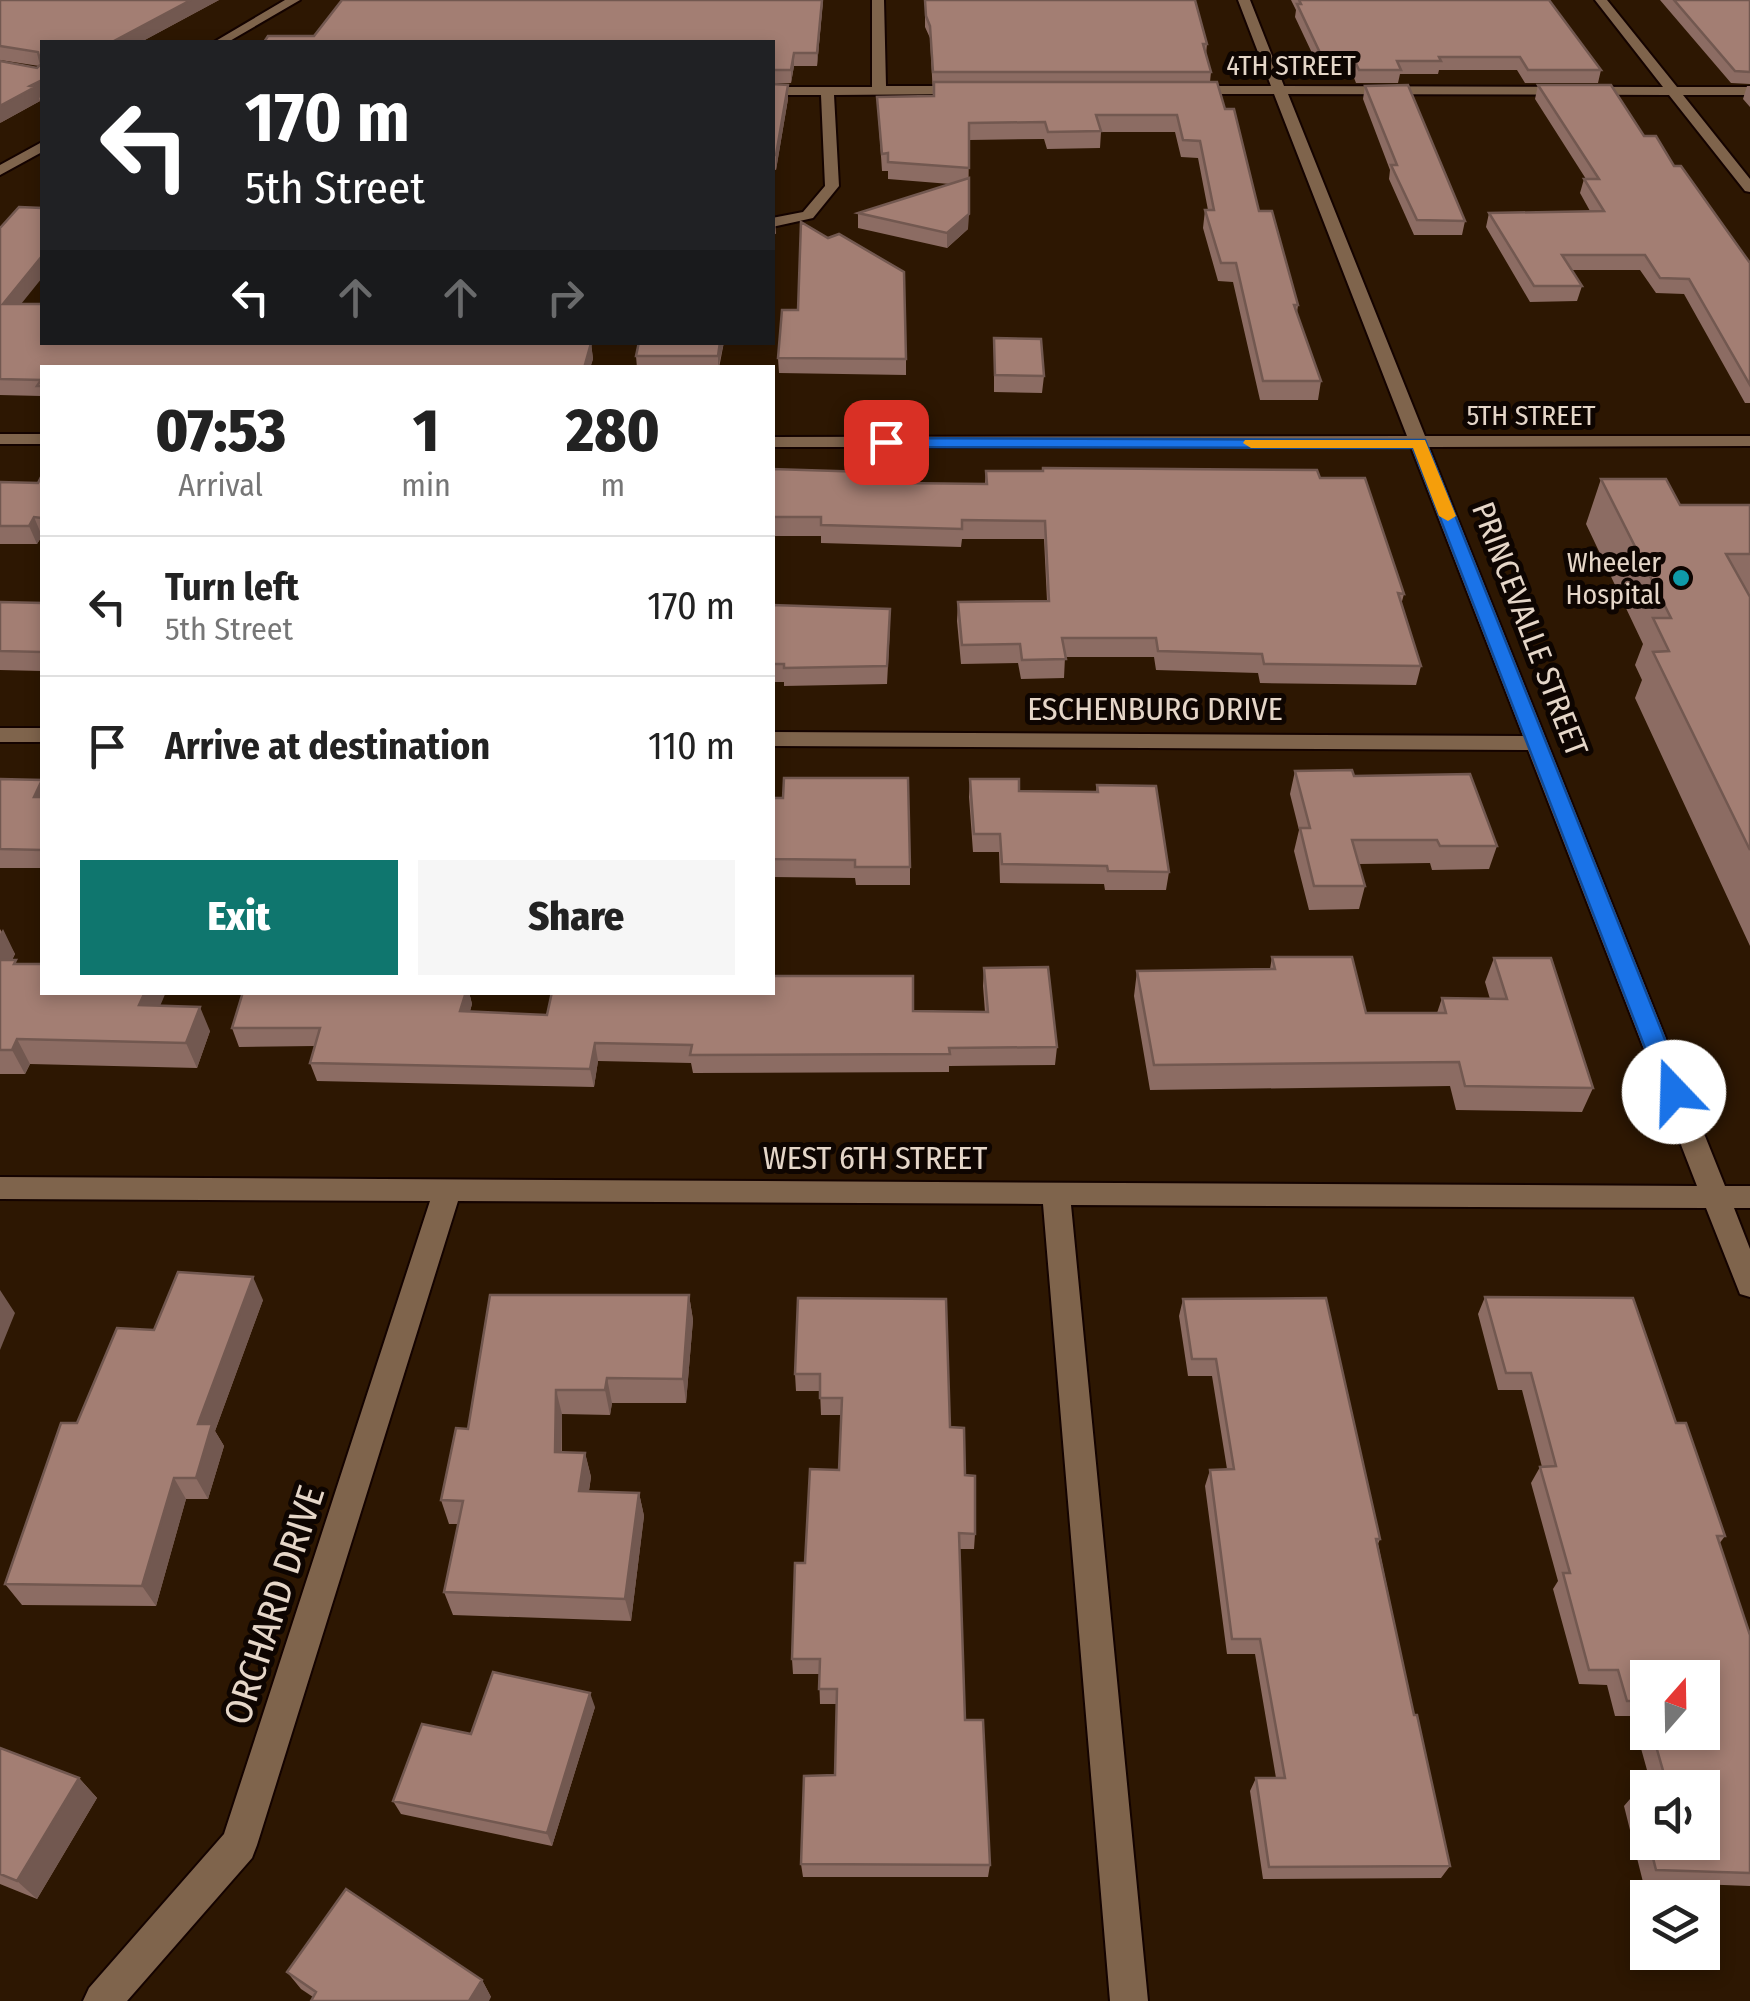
<!DOCTYPE html>
<html lang="en">
<head>
<meta charset="utf-8">
<style>
	:root { --surface:#fff; --page:#f6f6f6; --text:#222; --muted:#767676; --line:#e0e0e0; --accent:#0f766e }
	body { margin:0; font-family:"Fira Sans Condensed",sans-serif; background:var(--page); color:var(--text); height:100vh; display:flex; flex-direction:column; font-size:38px; white-space:nowrap }
	* { box-sizing:border-box; margin:0 }
	p { font-size:32px; color:var(--muted) }
	.icon { flex:none; width:55px; height:55px; fill:none; stroke:currentColor; stroke-width:2; stroke-linecap:round; stroke-linejoin:round }
	.map { position:relative; flex:1; overflow:hidden }
	.side { position:absolute; left:40px; top:365px; width:735px; height:630px; display:flex; flex-direction:column; background:var(--surface); border-radius:0px; box-shadow:0 5px 15px #0003 }
	.side>* { flex:none }
	.guide { position:absolute; left:40px; top:40px; width:735px; height:305px; border-radius:0px; box-shadow:0 5px 15px #0003; background:#202124; color:#fff; overflow:hidden }
	.needle { width:65px; rotate:20deg }
	.buttons { position:absolute; left:1630px; top:1660px; display:grid; gap:20px }
	.buttons a { display:grid; place-items:center; width:90px; height:90px; border-radius:0px; background:var(--surface); box-shadow:0 5px 15px #0003; font-size:50px }
	.pin { position:absolute; display:grid; place-items:center; width:85px; height:85px; color:#fff; margin:-42px; border-radius:20px; box-shadow:0 5px 15px #0006 }
	.me { position:absolute; width:110px; margin:-55px; rotate:339deg; stroke-linejoin:round; filter:drop-shadow(0 0 8px #0008) }
	.turn { display:flex; align-items:center; gap:35px; height:210px; padding:0 40px; font-size:45px }
	.turn .icon { width:130px; height:130px; stroke-width:2.5 }
	.turn b { display:block; font-size:70px; line-height:85px }
	.lanes { display:flex; align-items:center; height:95px; padding:0 40px; background:#0003; justify-content:center; gap:50px; direction:ltr }
	.lanes .off { opacity:.35 }
	.eta { display:flex; justify-content:space-evenly; align-items:center; height:170px; text-align:center }
	.eta b { font-size:60px; font-weight:800; line-height:70px }
	.cta { display:flex; gap:20px; margin-top:auto; padding:20px 40px }
	.cta a { flex:1; height:115px; border-radius:0px; background:var(--accent); color:#fff; font-size:40px; font-weight:800; line-height:115px; text-align:center }
	.cta a+a { background:var(--page); color:var(--text) }
	ul { padding:0; list-style:none }
	li { display:flex; align-items:center; gap:30px; height:140px; padding:0 40px; border-top:2px solid var(--line) }
	li div { flex:1 }
	li b { display:block; font-size:38px }
	li em { font-style:normal }
	.map>svg:first-child { display:block }
</style>
</head>
<body>
<div class="map">
<svg width="1750" height="2001" viewBox="0 0 1750 2001">
	<rect width="100%" height="100%" fill="#2d1702"/>
	<g fill="none" stroke-linecap="round" stroke-linejoin="round">
		<g stroke="#140300" stroke-width="4">
			<path id="minor" d="M285 0H300L228 42H214Z
				M872 0H884L886 86H965L972 90 965 94 834 95 839 186 813 218 772 227V218L803 212 825 186 821 95H772V87H872Z
				M1238 0H1250L1284 86 1663 87 1595 0H1607L1677 87H1750V95H1683L1750 179V192L1745 191 1669 95 1288 94 1425 436H1750V446L1429 447 1725 1186H1750V1208H1734L1750 1249V1297L1740 1294 1706 1208 1071 1205 1148 2001H1110L1043 1204 458 1201 257 1845 252 1858 127 2001H83L89 1988 224 1834 430 1201 0 1199V1177L1697 1186 1528 750 772 746V732L1523 736 1411 447H772V437L1407 436 1274 94H1185L1178 90 1185 86H1271Z
				M42 142V152L0 175V165Z
				M0 434H42V444H0Z
				M0 728H42V742H0Z"/>
		</g>
		<use href="#minor" fill="#7f644c" fill-rule="evenodd"/>
	</g>
	<path fill="#8c6c63" fill-rule="evenodd" d="M0 0H219L141 42H42L40 101 0 123 39 66 0 60Z
		M823 0 817 66H794L791 83H772V42L314 36Z
		M925 0 1207 44 1206 55 1211 72 1210 82 1259 211 1298 305 1297 313 1321 381 1318 400H1260L1233 282 1218 281 1203 228 1205 210H1208L1198 158 1181 157 1175 132H1101L1100 148 1047 149 1044 139 969 140 968 229 947 248 858 228V213L950 184 888 179V171H882L877 97 933 96 930 38 925 27Z
		M1291 0H1549L1601 70 1598 83H1525L1517 70H1439L1438 74H1400L1398 83H1356L1351 70H1320L1295 17 1296 10Z
		M1660 0H1750V84L1731 83Z
		M772 84 788 99 776 170 772 169Z
		M1538 85 1644 136 1674 166 1750 263V403H1745L1684 294 1656 293 1640 270H1571L1582 286 1577 301 1530 302 1486 227 1489 213 1590 211 1580 193 1584 179H1586L1535 99Z
		M1365 86 1465 221 1462 235H1414L1389 179 1390 170 1363 99Z
		M1747 86H1750V107L1743 99Z
		M772 217 775 219 776 234 772 233Z
		M0 228 21 304 42 342 591 343 593 359 590 368H42V401L41 396 0 395Z
		M828 238 906 359V375L779 373 778 358Z
		M994 338 1044 376 1042 393 994 392Z
		M724 342 719 368H637L636 356Z
		M772 469 900 483H985L986 471 1320 478 1404 594 1401 605 1421 666 1416 685 1260 683 1258 673 1156 670 1154 657H1065L1064 678 1021 679 1018 663 961 664 957 621 958 602 1047 601 1044 539H962L961 547 821 543V536H772Z
		M42 475V536L37 544H0V482L38 483Z
		M1601 479 1680 505H1750V946L1635 698 1642 680 1635 665 1643 644 1586 524Z
		M0 602 42 603V671L0 670Z
		M772 605 890 627 887 684 784 686V682H772Z
		M1295 771 1354 776 1497 846 1489 869 1432 870 1430 863 1359 864 1365 886 1359 909 1309 910 1294 851 1299 830 1290 794Z
		M0 779 42 780V868H0Z
		M970 779 1019 791 1096 792 1097 785 1169 872 1166 890H1105L1104 884 1000 883 999 852H973L969 797Z
		M772 798 910 867V885H856L855 878 772 877Z
		M0 929 15 954 12 960 17 964 160 1006 210 1031 197 1068 30 1064 25 1074H0Z
		M1272 957 1366 1013H1437L1442 998 1490 999 1485 982 1494 958 1593 1088 1582 1112 1456 1110 1450 1086 1150 1090 1134 996 1137 971 1270 969Z
		M984 968 1057 1047 1055 1065 949 1066V1072L693 1073 691 1063 598 1061 594 1087 317 1081 310 1063 315 1046 239 1047 232 1028 243 992H469L472 1004 470 1011 547 1015 696 993 773 976 913 1011 985 1012 983 986Z
		M689 1295 693 1320 686 1403H612L610 1415 562 1414V1452L585 1453 591 1477 589 1491 639 1493 644 1516 631 1621 453 1615 444 1592 458 1524H449L441 1500 468 1429Z
		M1485 1297 1676 1423 1725 1536 1719 1544 1750 1635V1886L1643 1882 1624 1806 1636 1792H1648V1842H1702V1788H1652L1632 1716H1615L1607 1685 1579 1684 1553 1589 1558 1581 1531 1483 1540 1467H1542L1522 1390H1498L1478 1314ZM1648 1678 1702 1732H1648Z
		M798 1298 950 1427 965 1475 975 1534 974 1549H960L965 1720 990 1865 988 1877H803L801 1864 835 1775 837 1704H820L819 1674H793L792 1659 805 1563 839 1470 842 1415H821L820 1391H796L795 1374Z
		M1183 1299 1380 1539 1378 1544 1414 1715 1450 1866 1441 1878 1263 1879 1250 1791 1256 1778H1276L1255 1654H1227L1205 1486 1210 1470 1227 1469 1212 1376H1188L1179 1316Z
		M263 1300 215 1431 224 1446 208 1499H186L156 1606 22 1605 5 1584 77 1423 154 1330Z
		M595 1707 552 1846 401 1814 393 1801 471 1734Z
		M0 1748 79 1778 97 1798 37 1899 0 1884Z
		M287 1972 482 1980 491 1997H313L301 1989Z"/>
	<path fill="#725850" d="M191 0H219L141 42H112Z
		M822 0H823L817 66V53Z
		M794 53V66L791 83V70Z
		M42 80V96L39 98 40 101 0 123V106Z
		M788 85V99L776 170V155Z
		M969 214 968 229 947 248V233Z
		M42 256V278L9 319 3 304Z
		M720 342H724L718 368V356Z
		M591 343 593 359 590 368H584Z
		M34 517 42 536 37 544 29 526Z
		M42 781V814L34 797Z
		M3 929 15 954 0 983V934Z
		M145 992H166L150 1030 139 1005Z
		M466 992H469L472 1004 465 1029 460 1011Z
		M200 1007 210 1031 197 1068 186 1043Z
		M17 1039 30 1064 25 1074 12 1050Z
		M595 1043 598 1061 594 1087 590 1069Z
		M253 1277 263 1300 215 1431 224 1446 208 1499 196 1478 198 1424Z
		M0 1290 15 1313 0 1350Z
		M689 1295 693 1320 686 1403 683 1379Z
		M607 1378 612 1403 610 1415 605 1390Z
		M556 1390 562 1414 561 1476 555 1452Z
		M585 1453 591 1477 585 1515 579 1491Z
		M174 1478 186 1499 156 1606 142 1586Z
		M639 1493 644 1516 631 1621 625 1599Z
		M590 1693 595 1707 552 1846 547 1833Z
		M79 1778 97 1798 37 1899 17 1881Z
		M482 1980 491 1997 489 2001H469Z"/>
	<path fill="#a37e73" stroke="#725850" stroke-width="2.5" d="M0 0H191L112 42H42V80L30 86 35 87 0 106V61L37 68 41 64 38 52 0 46Z
		M342 0H822L817 53H794L791 70H772V42H264L268 36H314Z
		M925 0H1195L1207 44H1203L1211 72H933L930 26 926 16Z
		M1299 0H1549L1601 70H1528L1520 57H1439L1441 61H1397L1401 70H1359L1353 57H1322L1297 4H1301Z
		M1674 0H1750V72L1735 71Z
		M934 82H1217L1225 109H1234L1259 211H1272L1298 305H1294L1321 381H1263L1236 263H1221L1205 210H1214L1200 141 1183 140 1177 115H1096L1101 131 1048 132 1045 122 969 123V168L888 162V153L882 154 877 97 934 96Z
		M772 84 788 85 776 155H772Z
		M1408 85 1465 221 1417 220 1391 165H1397L1365 86Z
		M1538 85H1611L1644 136H1656L1674 166H1681L1750 263V385L1689 279 1660 278 1645 255H1562L1582 286H1534L1489 213 1604 211 1584 179H1599Z
		M969 178V214L947 233 858 213Z
		M19 207 42 208V256L3 304H42V342L591 343 584 368H42V386H37L41 380 0 379V228Z
		M801 222 828 238 839 234 904 272 906 359 778 358 782 310H798Z
		M994 338 1041 339 1044 376 995 375Z
		M639 342H720L718 356H636Z
		M1043 468 1317 470 1320 478H1365L1404 594 1398 593 1421 666 1264 664 1262 654 1158 651 1156 638H1062L1066 659 1022 660 1020 644 962 645 958 602 1049 601 1045 521 962 520V529L821 525V517H772V469L900 473V483L987 484 986 471H1043Z
		M42 475V518L34 517 29 526H0V482L38 483Z
		M1601 479H1666L1680 505H1750V554H1726L1750 597V850L1653 652 1669 651 1653 618H1671Z
		M0 602 42 603V652L0 651Z
		M772 605 890 609 887 666 784 668V664H772Z
		M1352 770 1354 776 1470 774 1497 846H1440L1437 840H1352L1365 886H1314L1300 828H1310L1295 771Z
		M784 778H908L910 867H855V860L772 859V798H783Z
		M0 779 42 780 34 797H42V850L0 849Z
		M970 779H1019V791L1098 792 1097 785 1156 786 1169 872 1108 871 1107 866 1002 864 1000 834H974Z
		M1272 957H1352L1366 1013H1446L1442 998 1507 999 1494 958H1551L1593 1088 1465 1086 1459 1062 1154 1065 1137 971 1275 969Z
		M0 960H16L14 964H42V992H145L139 1005 200 1007 186 1043 17 1039 12 1050H0Z
		M1048 967 1057 1047 949 1048 950 1054 690 1055 692 1045 595 1043 590 1069 310 1063 320 1028H232L243 992H466L460 1011 547 1015 552 992H772V976H913V1011L988 1012 984 968Z
		M178 1272 253 1277 198 1424H212L196 1478H174L142 1586 5 1584 61 1423H77L117 1328 154 1330Z
		M490 1295H689L683 1379 607 1378 605 1390H556L555 1452 585 1453 579 1491 639 1493 625 1599 444 1592 463 1501 441 1500 456 1428 468 1429Z
		M1485 1297 1633 1298 1676 1423H1686L1725 1536H1717L1750 1635V1873L1656 1870 1649 1842H1702V1788H1668L1652 1732H1702V1678H1648V1715L1644 1701H1627L1618 1670H1589L1563 1573H1570L1540 1467 1556 1466 1531 1373H1506Z
		M798 1298 946 1299 950 1427 964 1428 965 1475 975 1476V1534L959 1533 965 1720H983L990 1865 801 1864 804 1776 835 1775 837 1689H819L820 1659H792L795 1563H805L810 1469 839 1470 842 1398H820V1374H795Z
		M1326 1298 1380 1539H1376L1414 1715H1417L1450 1866 1269 1867 1256 1778H1285L1260 1639H1232L1210 1470 1234 1469 1216 1359H1192L1183 1299Z
		M493 1672 590 1693 547 1833 393 1801 422 1724 471 1734Z
		M0 1748 79 1778 17 1881 0 1874Z
		M1636 1792H1648V1838Z
		M346 1889 482 1980 469 2001H311L316 1992 287 1972Z"/>
	<path fill="#1a73e8" stroke="#114b97" stroke-width="2.5" d="M881 438 1425 440 1686 1092 1683 1099H1666L1662 1092 1413 448 886 447 878 442Z"/>
	<path fill="#f59e0b" d="M1245 440H1425L1456 516 1448 521 1439 516 1413 448H1251L1243 443Z"/>
	<circle fill="#0f9aa8" stroke="#0e0501" stroke-width="4" cx="1681" cy="578" r="10"/>
	<g text-anchor="middle" stroke-width="10" stroke-linejoin="round" paint-order="stroke">
		<g font-size="28" fill="#e5d6c8" stroke="#0e0501">
			<text x="1291" y="75">4TH STREET</text>
			<text x="1531" y="425">5TH STREET</text>
		</g>
		<g font-size="28" fill="#e5d6c8" stroke="#0e0501" text-anchor="end">
			<text x="1661" y="572">Wheeler<tspan x="1661" dy="32">Hospital</tspan></text>
		</g>
		<g font-size="32" fill="#e5d6c8" stroke="#0e0501">
			<text transform="translate(1530 629) rotate(69)" y="11">PRINCEVALLE STREET</text>
			<text x="1155" y="720">ESCHENBURG DRIVE</text>
			<text x="875" y="1169">WEST 6TH STREET</text>
		</g>
		<g font-size="38" fill="#e5d6c8" stroke="#0e0501">
			<text transform="translate(274 1605) rotate(-72)" y="13">ORCHARD DRIVE</text>
		</g>
	</g>
</svg>
<div class="buttons">
<a><svg class="needle" viewBox="-14 -14 28 28"><path d="M0-13l5 13h-10z" fill="#e53935"/><path d="M0 13l5-13h-10z" fill="#767676"/></svg></a>
<a><svg class="icon" aria-label="sound" viewBox="0 0 24 24"><path d="M4 9h4l5-4v14l-5-4H4zM17 9q2 3 0 6"/></svg></a>
<a><svg class="icon" aria-label="layers" viewBox="0 0 24 24"><path d="M12 4l9 5-9 5-9-5zM3 14l9 5 9-5"/></svg></a>
</div>
<div class="pin" style="left:886px;top:442px;background:#d93025"><svg class="icon" aria-label="arrive" viewBox="0 0 24 24"><path d="M6 21V4h12l-3 4 3 4H6"/></svg></div>
<svg class="me" style="left:1674px;top:1092px" viewBox="-20 -20 40 40"><circle r="19" fill="#fff"/><path d="M0-13L10 11 0 6-10 11z" fill="#1a73e8"/></svg>
<div class="guide">
<div class="turn"><svg class="icon" aria-label="left" viewBox="0 0 24 24"><path d="M17 20v-9H6M10 6l-5 5 5 5"/></svg><div><b>170 m</b>5th Street</div></div>
<div class="lanes"><svg class="icon" aria-label="left" viewBox="0 0 24 24"><path d="M17 20v-9H6M10 6l-5 5 5 5"/></svg><svg class="icon off" aria-label="ahead" viewBox="0 0 24 24"><path d="M12 20V5M6 11l6-6 6 6"/></svg><svg class="icon off" aria-label="ahead" viewBox="0 0 24 24"><path d="M12 20V5M6 11l6-6 6 6"/></svg><svg class="icon off" aria-label="right" viewBox="0 0 24 24"><path d="M7 20v-9h11M14 6l5 5-5 5"/></svg></div>
</div>
<section class="side">
<div class="eta">
<div><b>07:53</b><p>Arrival</p></div>
<div><b>1</b><p>min</p></div>
<div><b>280</b><p>m</p></div>
</div>
<ul>
<li><svg class="icon" aria-label="left" viewBox="0 0 24 24"><path d="M17 20v-9H6M10 6l-5 5 5 5"/></svg><div><b>Turn left</b><p>5th Street</p></div><em>170 m</em></li>
<li><svg class="icon" aria-label="arrive" viewBox="0 0 24 24"><path d="M6 21V4h12l-3 4 3 4H6"/></svg><div><b>Arrive at destination</b></div><em>110 m</em></li>
</ul>
<div class="cta"><a>Exit</a><a>Share</a></div>
</section>
</div>
</body>
</html>
